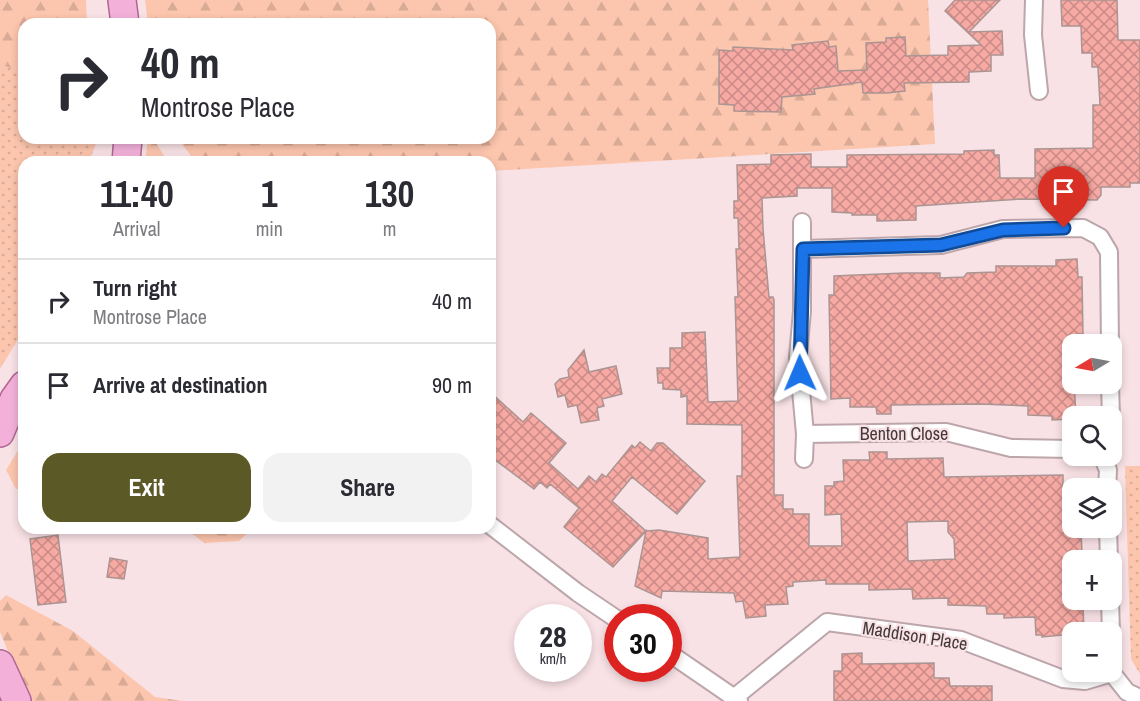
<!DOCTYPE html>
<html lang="en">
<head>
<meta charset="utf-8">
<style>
	:root { --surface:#fff; --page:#f2f2f3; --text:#2b2b33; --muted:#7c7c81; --line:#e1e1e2; --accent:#5b5925 }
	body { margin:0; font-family:"Archivo Narrow",sans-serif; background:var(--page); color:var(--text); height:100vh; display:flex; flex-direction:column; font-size:22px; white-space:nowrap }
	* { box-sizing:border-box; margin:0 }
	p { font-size:20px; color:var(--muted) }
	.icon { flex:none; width:33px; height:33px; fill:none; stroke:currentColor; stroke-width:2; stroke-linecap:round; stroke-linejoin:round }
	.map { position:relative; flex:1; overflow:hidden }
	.drawer { position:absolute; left:18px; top:156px; width:478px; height:378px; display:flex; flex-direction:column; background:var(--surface); border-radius:18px; box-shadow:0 3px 9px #0003 }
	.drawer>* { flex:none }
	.guide { position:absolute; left:18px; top:18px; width:478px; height:126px; border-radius:18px; box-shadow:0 3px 9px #0003; background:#fff; color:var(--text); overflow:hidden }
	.needle { width:39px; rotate:260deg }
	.buttons { position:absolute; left:1062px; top:334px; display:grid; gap:12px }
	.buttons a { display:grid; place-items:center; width:60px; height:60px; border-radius:12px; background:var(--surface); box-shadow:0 3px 9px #0003; font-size:30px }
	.speed { position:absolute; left:514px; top:604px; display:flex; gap:12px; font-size:30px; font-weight:700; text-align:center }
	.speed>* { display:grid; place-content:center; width:78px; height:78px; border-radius:50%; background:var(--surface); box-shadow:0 3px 9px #0003; line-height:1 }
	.speed small { font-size:15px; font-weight:400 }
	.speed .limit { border:9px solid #d22; background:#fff; color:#111 }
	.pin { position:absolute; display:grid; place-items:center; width:51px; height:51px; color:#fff; margin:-62px -26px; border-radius:50% 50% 50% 0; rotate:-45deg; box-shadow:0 0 6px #0007 }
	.pin .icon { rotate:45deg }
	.me { position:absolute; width:66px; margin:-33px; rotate:359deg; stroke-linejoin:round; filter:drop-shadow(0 0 4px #0008) }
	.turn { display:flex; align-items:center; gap:21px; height:126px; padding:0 24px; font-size:27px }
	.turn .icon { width:78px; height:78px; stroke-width:2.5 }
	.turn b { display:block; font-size:42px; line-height:51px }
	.eta { display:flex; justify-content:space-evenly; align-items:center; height:102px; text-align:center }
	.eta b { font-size:36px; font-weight:700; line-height:42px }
	.primary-button { display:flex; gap:12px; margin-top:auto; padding:12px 24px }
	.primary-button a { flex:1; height:69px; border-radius:18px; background:var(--accent); color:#fff; font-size:24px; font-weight:700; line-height:69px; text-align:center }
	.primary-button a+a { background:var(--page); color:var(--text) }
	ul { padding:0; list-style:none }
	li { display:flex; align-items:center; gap:18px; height:84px; padding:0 24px; border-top:2px solid var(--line) }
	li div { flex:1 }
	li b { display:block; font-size:22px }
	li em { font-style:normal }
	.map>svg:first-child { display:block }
</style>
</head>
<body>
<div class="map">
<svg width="1140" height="701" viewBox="0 0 1140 701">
	<defs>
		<pattern id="forest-firs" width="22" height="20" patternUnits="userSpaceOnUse" patternTransform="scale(1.5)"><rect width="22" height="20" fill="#fcc5ad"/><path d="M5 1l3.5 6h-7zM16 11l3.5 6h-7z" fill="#d9aa96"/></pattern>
		<pattern id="park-dots" width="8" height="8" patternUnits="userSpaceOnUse" patternTransform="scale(1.5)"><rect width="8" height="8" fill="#fcc5ad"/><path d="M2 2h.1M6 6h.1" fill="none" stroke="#d9aa96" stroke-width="1.8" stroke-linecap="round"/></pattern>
		<pattern id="building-cross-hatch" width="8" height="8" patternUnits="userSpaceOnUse" patternTransform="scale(1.5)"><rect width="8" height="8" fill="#f7a9a3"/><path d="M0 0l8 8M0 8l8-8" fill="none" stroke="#ca8b86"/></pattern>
	</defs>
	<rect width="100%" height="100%" fill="#f9e2e6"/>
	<path fill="url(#forest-firs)" d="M0 0H86L87 24H24V329L0 369Z
		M145 0H928L935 144 491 171 490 162H196L177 138H490V24H148Z
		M148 138H153L168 162H145Z
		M24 441V489H16L6 470Z
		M185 528H253L239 541 204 543Z
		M6 595 73 631 155 697 183 701H29L0 632V601Z"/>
	<path fill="url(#park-dots)" d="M0 64 24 73V138H98L89 162H24V331L0 366Z
		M1125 466H1140V674L1131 659Z"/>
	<path fill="url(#building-cross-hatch)" stroke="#ab9593" stroke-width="1.5" fill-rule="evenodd" d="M955 0H1000L969 32 1002 31 1003 55H991V71L969 72V82L904 83 905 91 887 93H863L862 82 814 89 815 94 782 97 781 112 734 111V105L719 104V50L733 51V47L793 50 792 45 828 41 829 47 836 46 838 71 867 70 866 43 886 42V38L905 37 906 56 948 55V46L981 45 945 11Z
		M1061 0H1117L1118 40H1140V183H1130V187H1101V195L1097 200 1020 199 916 206V220L877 221V215H852V213L832 212V188H797V196L762 198 763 229 769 297H773L774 300V495H783V509H793V514H809V546H842L841 514 825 515V486H834V482L844 481 843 460H870L869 452H887V459L943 458 944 477 1063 475V487H1068V494H1072V528H1081L1082 555 1072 557V604H1083L1084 633 1042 637V635H1036L1035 617 1004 618V614H987L986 606 948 605V598L913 599 912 589 869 590V584H826V580L793 582V586L786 587 788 604 765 605 766 616 746 618 743 601 736 602 734 593 662 591 661 598 635 586 646 531 613 567 564 527 579 508 550 484 547 488 540 482 534 489 490 456V392L523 422 531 413 566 443 549 463 578 489 589 476 596 482 602 474 606 477 632 445 635 448 640 442 651 451 657 443H663L705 481 677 514 632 477 612 501 646 531 659 530 708 538V559L740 557 737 476H742V425L687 424V396L681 397V390L663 389V383H658L657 368H670V348H682V333L705 332 708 402 738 401 735 297H738L736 249H739L738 218H734V201H738L737 165 771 164V155L811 154V167H847V155L964 154V151L994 150V155H999L1000 178H1035V149L1093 148V105H1100L1098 67H1092V53H1082L1081 26H1062ZM948 521V532L954 539 955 559 908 561 907 522Z
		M1077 259 1078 277H1082L1083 334H1078L1079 345H1072L1076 417 1072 419 1052 420V416L1028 415V406L981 404 891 405V414H877L876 407H850V398L831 399 829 295H834V276L904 273H940V278L964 277 967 273 996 272V266H1056V260Z
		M584 350 589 372 616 366 622 394 602 399 604 406 597 408 599 420 581 423 577 405 568 407 565 395 558 397 555 384 560 379 569 377 568 370Z
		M58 535 66 602 38 605 30 539Z
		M110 558 127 561 124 579 107 577Z
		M862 653V664L934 663V678H949L950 686H992V701H834V671H842V654Z"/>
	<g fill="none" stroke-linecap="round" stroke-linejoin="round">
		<g stroke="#bca6ab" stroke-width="20">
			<path id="minor" d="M1034 0 1033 35 1039 91
				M802 222V311L798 357 805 434 804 459
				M803 249 941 245 1003 229 1083 228 1100 237 1109 252 1110 345
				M1110 384 1111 417
				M805 434 946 432 1011 448 1072 449
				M1102 456 1108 470 1107 489
				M490 525 578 593 618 620
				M1108 528 1109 561
				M1110 600 1111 633
				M669 653 739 701
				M735 697 827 622 961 640 1063 679 1085 681 1112 673 1127 692 1140 698"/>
		</g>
		<g stroke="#b06593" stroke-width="30">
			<path id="primary" d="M122 0 125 24
				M126 162 128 138
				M0 433 14 399 24 385
				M0 664 17 701"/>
		</g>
		<use href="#minor" stroke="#fff" stroke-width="16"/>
		<use href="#primary" stroke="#f3b1da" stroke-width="27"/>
	</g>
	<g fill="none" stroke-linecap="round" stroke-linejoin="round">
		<g stroke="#114b97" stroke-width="15">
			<path id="route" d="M800 373 803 249 941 245 1003 230 1064 228"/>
		</g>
		<use href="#route" stroke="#1a73e8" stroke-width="10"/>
	</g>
	<g text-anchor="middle" stroke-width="4.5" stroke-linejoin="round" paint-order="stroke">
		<g font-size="18" fill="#43393b" stroke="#f9e2e6">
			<text x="904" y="440">Benton Close</text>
			<text transform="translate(915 636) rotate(9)" y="6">Maddison Place</text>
		</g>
	</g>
</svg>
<div class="buttons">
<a><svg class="needle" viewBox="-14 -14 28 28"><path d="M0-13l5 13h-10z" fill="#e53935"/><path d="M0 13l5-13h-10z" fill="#7c7c81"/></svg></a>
<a><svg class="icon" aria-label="search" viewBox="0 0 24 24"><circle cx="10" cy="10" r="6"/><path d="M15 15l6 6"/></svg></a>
<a><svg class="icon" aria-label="layers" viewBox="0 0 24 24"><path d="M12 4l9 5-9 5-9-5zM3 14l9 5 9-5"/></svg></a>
<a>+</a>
<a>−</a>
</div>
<div class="speed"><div>28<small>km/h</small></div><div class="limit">30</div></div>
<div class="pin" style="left:1064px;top:228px;background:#d93025"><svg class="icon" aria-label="arrive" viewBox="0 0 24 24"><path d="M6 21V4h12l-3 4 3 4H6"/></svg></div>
<svg class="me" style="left:800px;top:373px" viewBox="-20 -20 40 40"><path d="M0-17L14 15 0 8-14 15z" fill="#1a73e8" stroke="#fff" stroke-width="4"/></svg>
<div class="guide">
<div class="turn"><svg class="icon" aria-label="right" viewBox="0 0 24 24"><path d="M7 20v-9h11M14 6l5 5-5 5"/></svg><div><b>40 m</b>Montrose Place</div></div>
</div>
<section class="drawer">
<div class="eta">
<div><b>11:40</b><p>Arrival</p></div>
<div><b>1</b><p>min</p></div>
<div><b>130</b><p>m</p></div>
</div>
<ul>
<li><svg class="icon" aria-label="right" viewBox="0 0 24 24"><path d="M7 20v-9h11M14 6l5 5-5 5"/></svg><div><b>Turn right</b><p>Montrose Place</p></div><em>40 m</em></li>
<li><svg class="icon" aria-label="arrive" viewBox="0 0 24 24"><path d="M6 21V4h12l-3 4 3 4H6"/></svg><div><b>Arrive at destination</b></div><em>90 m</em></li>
</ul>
<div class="primary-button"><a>Exit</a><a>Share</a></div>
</section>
</div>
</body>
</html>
